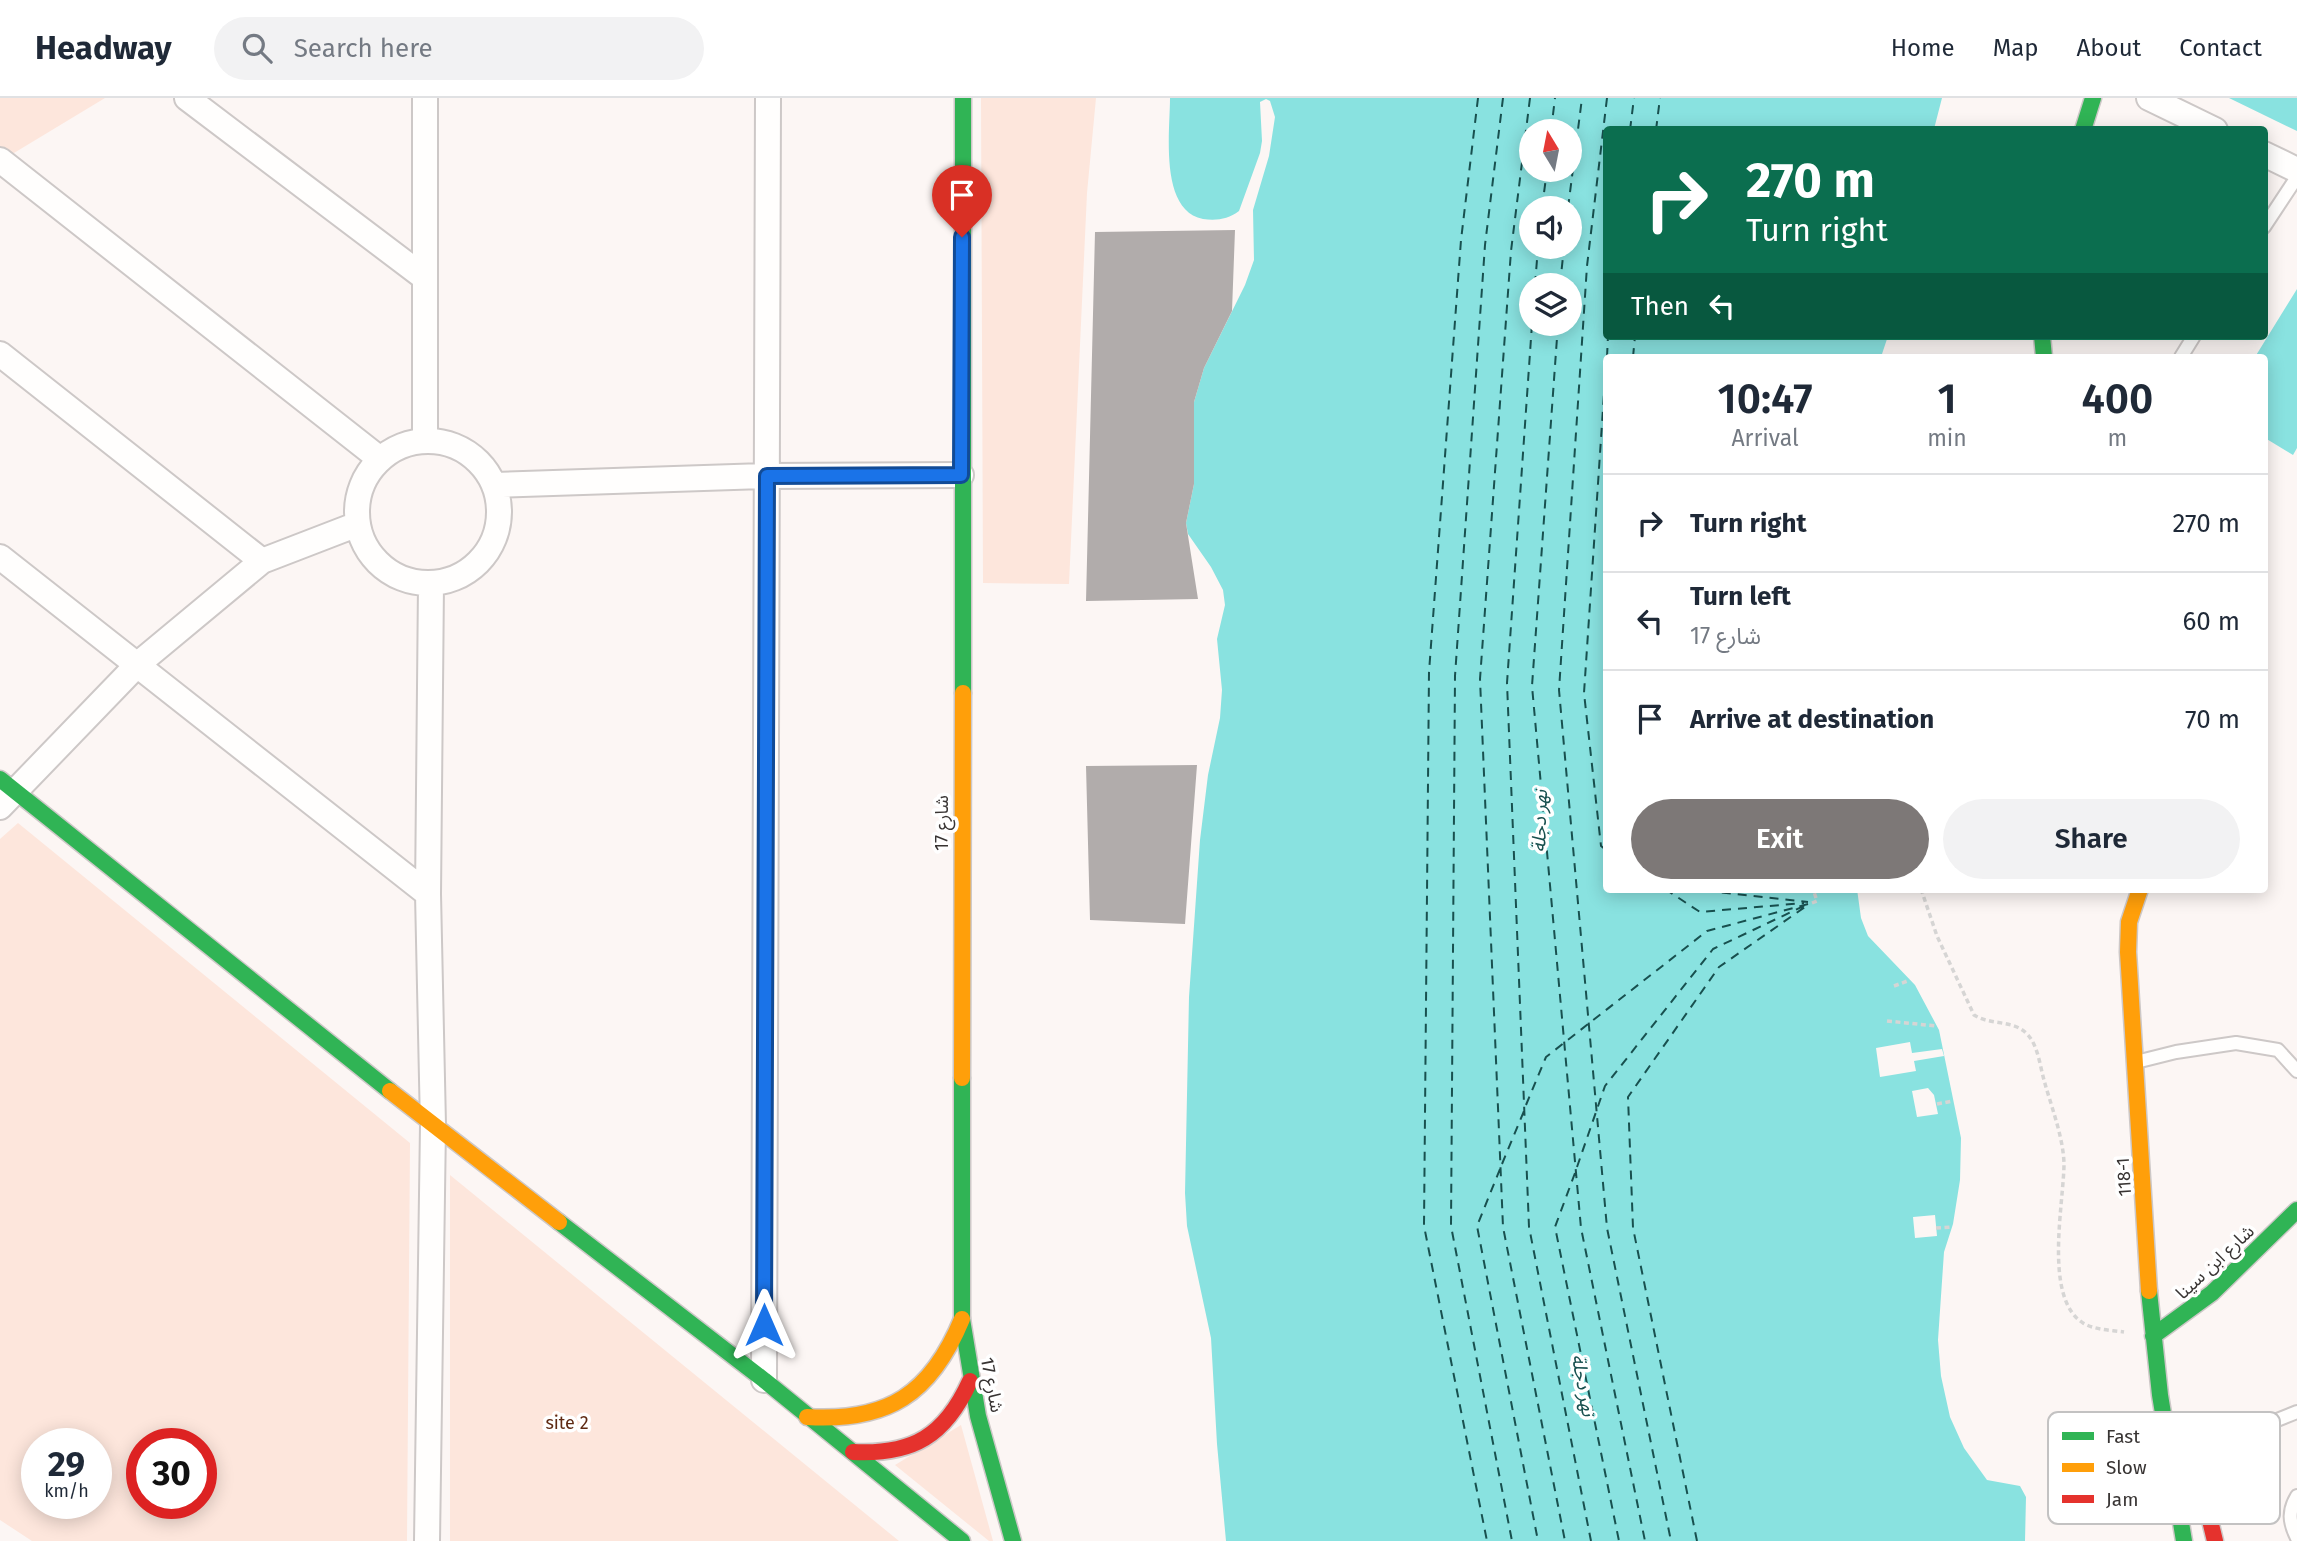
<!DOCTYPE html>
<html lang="en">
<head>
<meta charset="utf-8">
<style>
	:root { --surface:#fff; --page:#f2f2f3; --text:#1f2937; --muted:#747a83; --line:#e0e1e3; --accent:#7d7877 }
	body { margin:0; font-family:"Fira Sans","Noto Sans Arabic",sans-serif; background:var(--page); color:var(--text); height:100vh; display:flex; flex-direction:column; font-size:26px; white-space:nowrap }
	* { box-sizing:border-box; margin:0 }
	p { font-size:23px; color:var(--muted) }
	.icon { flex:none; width:38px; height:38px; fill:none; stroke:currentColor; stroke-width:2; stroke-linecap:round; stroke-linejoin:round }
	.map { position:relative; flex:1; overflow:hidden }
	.side { position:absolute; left:1603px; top:256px; width:665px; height:539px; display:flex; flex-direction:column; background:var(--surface); border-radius:7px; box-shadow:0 4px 18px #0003 }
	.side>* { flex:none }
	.top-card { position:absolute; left:1603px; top:28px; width:665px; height:214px; border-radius:7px; box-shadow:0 4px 18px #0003; background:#0b6e4f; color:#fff; overflow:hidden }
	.needle { width:46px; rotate:350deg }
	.tools { position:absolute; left:1519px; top:21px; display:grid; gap:14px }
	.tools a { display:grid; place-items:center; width:63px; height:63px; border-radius:50%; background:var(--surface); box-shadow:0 4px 18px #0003; font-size:35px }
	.speed { position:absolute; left:21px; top:1330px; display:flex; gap:14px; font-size:35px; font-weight:700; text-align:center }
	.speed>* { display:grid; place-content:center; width:91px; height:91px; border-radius:50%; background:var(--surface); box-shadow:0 4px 18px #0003; line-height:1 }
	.speed small { font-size:18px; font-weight:400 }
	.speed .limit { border:10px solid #d22; background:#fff; color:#111 }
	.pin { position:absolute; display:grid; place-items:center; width:60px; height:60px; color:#fff; margin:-72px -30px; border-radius:50% 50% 50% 0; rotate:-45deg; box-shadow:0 0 7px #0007 }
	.pin .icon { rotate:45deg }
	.me { position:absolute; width:77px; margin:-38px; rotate:0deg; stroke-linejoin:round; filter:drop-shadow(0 0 5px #0008) }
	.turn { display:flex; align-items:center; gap:24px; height:147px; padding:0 28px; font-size:32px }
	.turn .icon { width:91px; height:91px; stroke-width:2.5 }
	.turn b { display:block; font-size:49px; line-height:60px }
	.then { display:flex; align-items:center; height:66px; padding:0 28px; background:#0003; gap:14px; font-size:26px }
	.eta { display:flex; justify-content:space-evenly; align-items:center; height:119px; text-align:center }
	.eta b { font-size:42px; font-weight:600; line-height:49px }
	.cta { display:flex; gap:14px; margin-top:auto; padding:14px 28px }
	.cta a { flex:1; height:80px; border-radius:42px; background:var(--accent); color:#fff; font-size:28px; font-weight:600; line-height:80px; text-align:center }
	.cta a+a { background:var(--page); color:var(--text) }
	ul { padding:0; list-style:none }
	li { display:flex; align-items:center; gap:21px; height:98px; padding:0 28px; border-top:2px solid var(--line) }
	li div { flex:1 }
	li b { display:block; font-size:26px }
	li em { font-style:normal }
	header { display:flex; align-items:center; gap:42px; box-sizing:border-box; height:98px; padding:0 35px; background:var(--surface); border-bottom:2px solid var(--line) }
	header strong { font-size:33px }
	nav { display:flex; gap:38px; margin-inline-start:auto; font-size:24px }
	.search { width:490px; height:63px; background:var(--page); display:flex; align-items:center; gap:18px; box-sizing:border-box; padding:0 24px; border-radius:38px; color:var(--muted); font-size:26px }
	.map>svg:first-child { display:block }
</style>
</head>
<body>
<header>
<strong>Headway</strong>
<div class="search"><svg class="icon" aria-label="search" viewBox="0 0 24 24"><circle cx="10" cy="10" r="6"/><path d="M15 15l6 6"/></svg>Search here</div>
<nav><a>Home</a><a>Map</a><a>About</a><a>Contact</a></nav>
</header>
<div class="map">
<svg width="2297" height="1443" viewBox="0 0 2297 1443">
	<rect width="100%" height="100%" fill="#fcf6f4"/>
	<path fill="#fde6dc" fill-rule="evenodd" d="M0 0H105L9 58 0 51Z
		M981 0H1096L1087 95 1069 486 983 485Z
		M18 725 410 1045 407 1443H32L0 1422V741ZM37 1346H96V1405H37ZM142 1346H201V1405H142Z
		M450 1077 899 1443H450Z
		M961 1327 993 1443H989L895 1367Z"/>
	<path fill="#89e2e0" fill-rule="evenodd" d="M1170 0H1942L1934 31 1606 32V238H1888L1881 259H1606V791H1857L1861 820 1868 838 1915 887 1939 932 1961 1040 1960 1082 1953 1126 1944 1154 1938 1242 1941 1278 1950 1319 1964 1350 1987 1382 2020 1388 2026 1399 2025 1443H1226L1217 1346 1211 1240 1187 1128 1185 1095 1189 899 1200 742 1208 677 1220 620 1222 592 1217 541 1225 507 1223 492 1211 469 1188 436 1186 425 1194 386V304L1204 270 1245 187 1254 162 1253 112 1269 58 1275 19 1270 3 1266 1 1260 4 1262 43 1260 55 1239 113C1228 121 1217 123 1203 121 1159 112 1170 34 1170 0ZM1531 33H1570V72H1531ZM1531 110H1570V149H1531ZM1531 187H1570V226H1531Z
		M2229 0H2297V33Z
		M2297 191V350L2293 357 2265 340 2264 259H2255Z"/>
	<path fill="#fcf6f4" d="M1910 944 1912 955 1942 951 1944 958 1914 963 1916 973 1880 979 1876 950Z
		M1928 990 1934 997 1938 1016 1917 1019 1912 993Z
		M1935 1117 1937 1138 1915 1140 1913 1119Z"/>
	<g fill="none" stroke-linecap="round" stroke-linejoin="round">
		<path stroke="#18504f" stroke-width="2" stroke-dasharray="9 7" stroke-linecap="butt" d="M1478 0 1461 142 1429 574 1424 1128 1487 1443
			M1503 0 1485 147 1455 578 1451 1128 1512 1443
			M1530 0 1511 153 1480 581 1503 1129 1565 1443
			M1607 0 1587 168 1559 592 1607 1130 1671 1443
			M1630 32 1634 0
			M1656 32 1660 0
			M1551 33 1555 0
			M1542 110 1547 72
			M1568 110 1582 0
			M1535 187 1538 149
			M1560 187 1564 149
			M1532 226 1507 585 1529 1129 1591 1443
			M1558 226 1532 588 1581 1130 1645 1443
			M1607 259 1608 238
			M1633 259 1635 238
			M1606 266 1584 595 1601 748 1606 752
			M1665 791 1700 814 1804 805
			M1690 791 1808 804
			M1526 1007 1546 959 1707 833 1812 805
			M1502 1066 1524 1013
			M1577 1069 1605 988 1713 851 1808 806
			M1500 1071 1477 1128 1538 1443
			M1575 1075 1555 1129 1619 1443
			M1697 1443 1633 1130 1628 999 1719 869 1805 809"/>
	</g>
	<path fill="#b1acab" d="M1235 132 1232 213 1204 270 1194 304V386L1186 425 1198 501 1086 503 1095 134Z
		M1197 667 1185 826 1090 822 1086 668Z"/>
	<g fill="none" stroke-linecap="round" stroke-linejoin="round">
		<g stroke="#cdc8c7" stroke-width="16">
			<path id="lane" d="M2264 129 2297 79
				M2181 259 2194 238
				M2136 964 2176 954 2236 945 2278 952 2297 973
				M2187 1358 2297 1314
				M2297 1398C2288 1413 2289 1424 2297 1440"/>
		</g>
		<g stroke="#cdc8c7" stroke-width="28">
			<path id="street" d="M187 0 425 180
				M425 0V343
				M2149 0 2215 32
				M2264 56 2297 72
				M0 62 380 361
				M0 256 262 463
				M357 414a71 71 0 1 1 142 0a71 71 0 1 1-142 0Z
				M495 387 767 378 961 377
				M0 459 428 796
				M0 709 138 566 262 463 358 426
				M764 1282 768 0
				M427 1443 433 1027 428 796 431 486"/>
		</g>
		<g stroke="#cdc8c7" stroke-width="19">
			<path id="fast" d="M2083 32 2093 0
				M2042 238 2044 259
				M963 595V0
				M0 681 390 993
				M962 980V1221L978 1318 1013 1443
				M559 1124 764 1282 962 1443
				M2149 1193 2160 1297 2184 1443
				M2153 1238 2212 1195 2297 1112"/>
		</g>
		<g stroke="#cdc8c7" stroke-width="19">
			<path id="slow" d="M2140 791 2129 824 2128 854 2149 1193
				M962 980 963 595
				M390 993 559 1124
				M807 1319C888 1324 931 1296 962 1221"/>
		</g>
		<g stroke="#cdc8c7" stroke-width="19">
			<path id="jam" d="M853 1354C913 1357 945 1338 970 1283
				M2167 1365 2186 1366 2199 1377 2215 1443"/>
		</g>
		<path stroke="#d6d5d4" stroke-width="3.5" stroke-dasharray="5 3.5" stroke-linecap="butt" d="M1921 791 1937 838 1974 917C1991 928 2014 921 2028 937 2038 948 2040 968 2044 982 2051 1008 2063 1038 2064 1065 2064 1105 2043 1200 2083 1225 2095 1232 2110 1232 2124 1234
			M1812 805 1817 803 1813 791
			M1894 888 1910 882
			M1887 923 1936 928
			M1937 1006 1953 1003
			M1936 1130 1952 1129"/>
		<use href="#lane" stroke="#fffefd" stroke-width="12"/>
		<use href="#street" stroke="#fffefd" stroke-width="24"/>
		<use href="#fast" stroke="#30b455" stroke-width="16"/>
		<use href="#slow" stroke="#ff9f0a" stroke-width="16"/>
		<use href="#jam" stroke="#e5322d" stroke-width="16"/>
	</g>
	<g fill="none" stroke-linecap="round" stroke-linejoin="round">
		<g stroke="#114b97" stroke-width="18">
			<path id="route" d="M764 1227 767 378 961 377 962 139"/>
		</g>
		<use href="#route" stroke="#1a73e8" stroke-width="12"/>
	</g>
	<g text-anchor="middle" stroke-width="7" stroke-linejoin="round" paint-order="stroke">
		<g font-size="18" fill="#383433" stroke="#fff">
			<text transform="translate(942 725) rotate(-90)" y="6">شارع 17</text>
			<text transform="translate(2124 1079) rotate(-94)" y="6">118-1</text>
			<text transform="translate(2215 1164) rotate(-43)" y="6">شارع ابن سينا</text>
			<text transform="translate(992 1287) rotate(79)" y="6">شارع 17</text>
		</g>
		<g font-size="18" fill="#5e2912" stroke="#fff">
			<text x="567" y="1331">site 2</text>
		</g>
		<g font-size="19" font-style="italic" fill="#18504f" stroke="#fff">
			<text transform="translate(1539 723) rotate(-88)" y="7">نهر دجلة</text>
			<text transform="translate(1584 1287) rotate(80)" y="7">نهر دجلة</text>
		</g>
	</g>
	<rect x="2048" y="1314" width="232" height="112" rx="10" fill="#fff" stroke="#c3c2c2" stroke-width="2"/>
	<rect x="2062" y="1334" width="32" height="8" fill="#30b455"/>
	<rect x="2062" y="1365" width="32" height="9" fill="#ff9f0a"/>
	<rect x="2062" y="1397" width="32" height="8" fill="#e5322d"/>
	<g font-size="19" fill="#383433">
		<text x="2106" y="1345">Fast</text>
		<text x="2106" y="1376">Slow</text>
		<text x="2106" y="1408">Jam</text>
	</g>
</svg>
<div class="tools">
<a><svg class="needle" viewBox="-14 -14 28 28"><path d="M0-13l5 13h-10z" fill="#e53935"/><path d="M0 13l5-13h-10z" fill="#747a83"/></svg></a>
<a><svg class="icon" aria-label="sound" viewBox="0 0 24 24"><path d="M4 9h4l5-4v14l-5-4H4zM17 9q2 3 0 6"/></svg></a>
<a><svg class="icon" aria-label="layers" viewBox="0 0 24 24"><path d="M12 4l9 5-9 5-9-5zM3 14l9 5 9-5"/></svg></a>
</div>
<div class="speed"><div>29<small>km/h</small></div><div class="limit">30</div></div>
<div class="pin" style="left:962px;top:139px;background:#d93025"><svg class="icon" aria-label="arrive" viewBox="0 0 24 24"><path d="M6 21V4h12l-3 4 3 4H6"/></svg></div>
<svg class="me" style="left:764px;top:1227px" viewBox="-20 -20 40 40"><path d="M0-17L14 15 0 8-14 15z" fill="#1a73e8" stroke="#fff" stroke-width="4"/></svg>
<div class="top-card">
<div class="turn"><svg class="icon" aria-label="right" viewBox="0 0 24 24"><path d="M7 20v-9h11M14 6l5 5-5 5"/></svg><div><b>270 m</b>Turn right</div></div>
<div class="then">Then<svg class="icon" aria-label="left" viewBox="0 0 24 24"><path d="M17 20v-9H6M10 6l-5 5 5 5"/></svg></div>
</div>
<section class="side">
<div class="eta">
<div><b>10:47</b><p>Arrival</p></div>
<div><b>1</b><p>min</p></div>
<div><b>400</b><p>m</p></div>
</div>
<ul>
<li><svg class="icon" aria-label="right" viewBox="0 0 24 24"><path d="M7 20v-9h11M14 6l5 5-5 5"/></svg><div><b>Turn right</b></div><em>270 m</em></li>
<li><svg class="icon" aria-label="left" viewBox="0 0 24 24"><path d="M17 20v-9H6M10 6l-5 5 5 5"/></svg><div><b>Turn left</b><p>شارع 17</p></div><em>60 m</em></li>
<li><svg class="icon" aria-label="arrive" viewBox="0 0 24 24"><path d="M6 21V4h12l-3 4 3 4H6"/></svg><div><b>Arrive at destination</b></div><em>70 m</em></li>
</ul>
<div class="cta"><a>Exit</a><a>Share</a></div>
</section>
</div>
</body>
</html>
